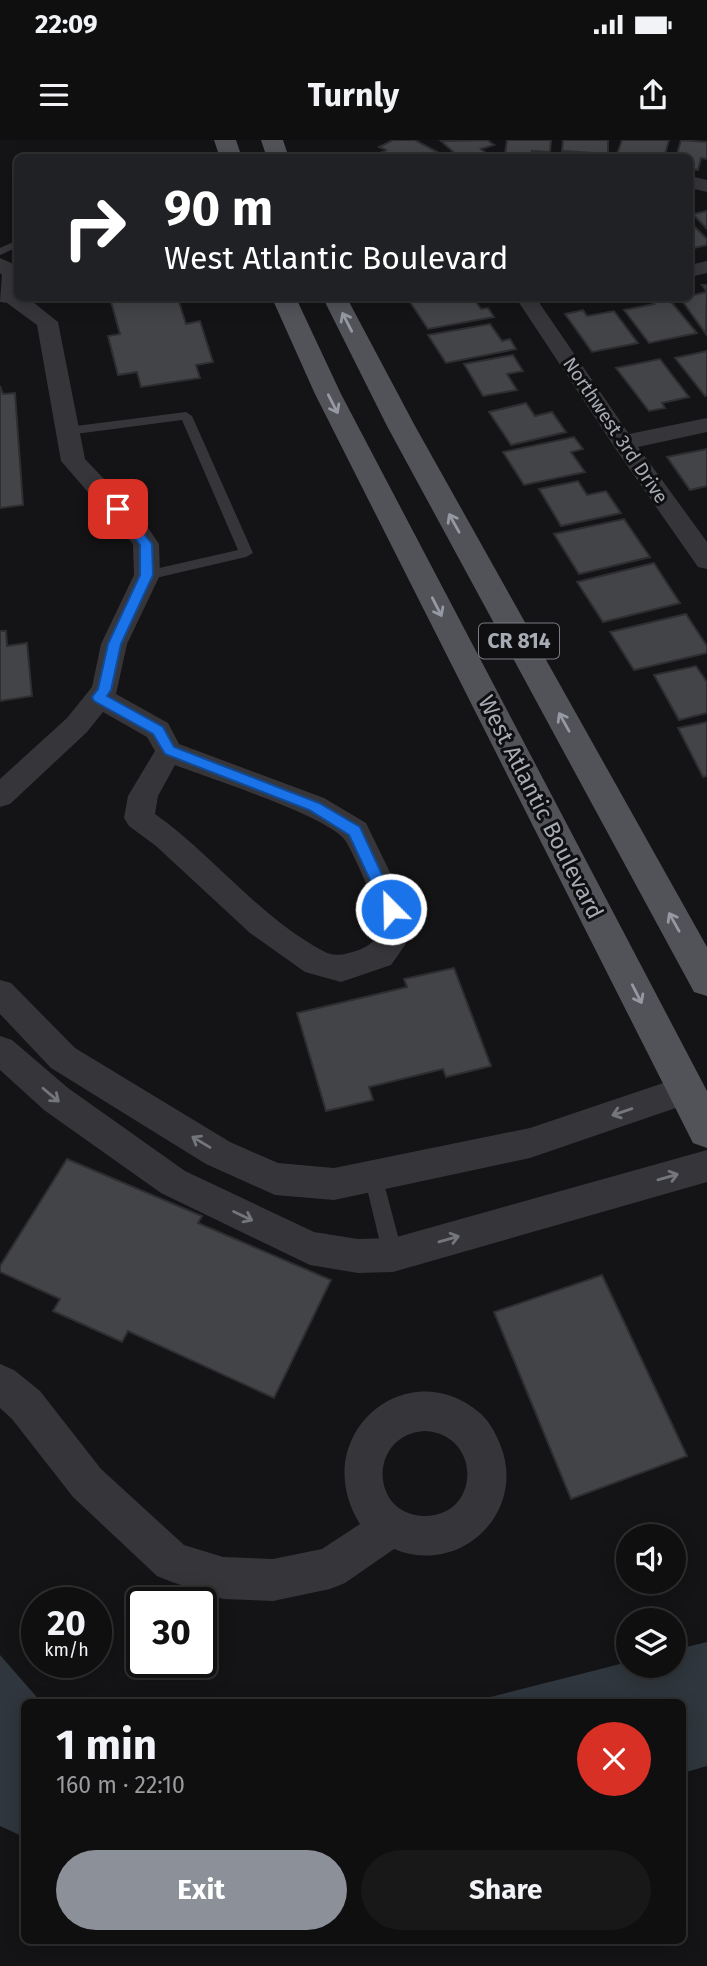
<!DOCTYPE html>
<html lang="en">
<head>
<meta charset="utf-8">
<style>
	:root { --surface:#0f0f10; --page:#181819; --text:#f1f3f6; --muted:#9b9c9f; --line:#2f2f30; --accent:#8c9099 }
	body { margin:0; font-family:"Fira Sans",sans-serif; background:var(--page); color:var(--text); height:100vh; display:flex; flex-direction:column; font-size:26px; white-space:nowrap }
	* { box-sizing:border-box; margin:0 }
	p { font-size:23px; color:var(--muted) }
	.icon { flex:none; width:38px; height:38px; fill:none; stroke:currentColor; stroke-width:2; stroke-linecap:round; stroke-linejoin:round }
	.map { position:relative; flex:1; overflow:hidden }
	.sheet { position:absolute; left:21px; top:1559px; width:665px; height:245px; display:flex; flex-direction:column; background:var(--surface); border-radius:10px; box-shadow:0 4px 18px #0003,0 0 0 2px var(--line) }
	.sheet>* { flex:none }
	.guide { position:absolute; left:14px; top:14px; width:679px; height:147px; border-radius:10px; box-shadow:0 4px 18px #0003,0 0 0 2px var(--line); background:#202124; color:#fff; overflow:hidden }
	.controls { position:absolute; left:616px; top:1384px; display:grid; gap:14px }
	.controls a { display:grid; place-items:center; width:70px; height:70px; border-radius:50%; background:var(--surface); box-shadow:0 4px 18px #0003,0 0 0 2px var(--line); font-size:35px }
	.speed { position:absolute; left:21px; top:1447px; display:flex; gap:14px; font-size:35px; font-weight:700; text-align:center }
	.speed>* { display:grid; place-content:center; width:91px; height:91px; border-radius:50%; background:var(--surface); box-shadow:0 4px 18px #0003,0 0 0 2px var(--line); line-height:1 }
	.speed small { font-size:18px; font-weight:400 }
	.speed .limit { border:4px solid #111; border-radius:10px; background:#fff; color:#111 }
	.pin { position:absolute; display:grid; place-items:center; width:60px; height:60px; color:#fff; margin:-30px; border-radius:14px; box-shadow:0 4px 10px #0006 }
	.me { position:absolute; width:77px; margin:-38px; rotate:337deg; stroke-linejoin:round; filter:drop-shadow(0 0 5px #0008) }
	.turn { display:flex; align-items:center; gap:24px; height:147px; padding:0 35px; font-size:32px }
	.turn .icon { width:91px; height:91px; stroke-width:2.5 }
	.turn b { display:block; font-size:49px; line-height:60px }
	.round { display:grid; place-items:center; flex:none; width:74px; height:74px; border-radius:37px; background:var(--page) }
	.summary { display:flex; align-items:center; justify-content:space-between; height:119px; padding:0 35px }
	h1 { font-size:42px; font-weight:700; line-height:52px }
	.button { display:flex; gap:14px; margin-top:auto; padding:14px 35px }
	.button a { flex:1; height:80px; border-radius:42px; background:var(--accent); color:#fff; font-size:28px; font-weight:700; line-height:80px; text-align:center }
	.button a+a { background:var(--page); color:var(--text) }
	.status { display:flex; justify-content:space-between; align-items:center; height:49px; padding:0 35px; background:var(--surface); direction:ltr }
	.status svg { height:19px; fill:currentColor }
	header { display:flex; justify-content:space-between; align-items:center; height:91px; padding:0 35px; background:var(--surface); font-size:32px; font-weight:700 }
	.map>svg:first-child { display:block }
</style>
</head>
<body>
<div class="status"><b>22:09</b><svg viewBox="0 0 49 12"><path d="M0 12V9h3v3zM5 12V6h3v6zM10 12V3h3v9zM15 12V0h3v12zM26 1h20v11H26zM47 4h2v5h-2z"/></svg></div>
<header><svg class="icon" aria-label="menu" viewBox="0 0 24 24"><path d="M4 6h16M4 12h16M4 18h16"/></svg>Turnly<svg class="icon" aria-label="share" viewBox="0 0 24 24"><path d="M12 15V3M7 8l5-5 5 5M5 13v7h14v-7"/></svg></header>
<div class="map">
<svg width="707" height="1826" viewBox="0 0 707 1826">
	<rect width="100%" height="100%" fill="#141416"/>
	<path fill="#2f363d" d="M707 1502V1626L683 1633 682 1563H467L628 1522V1526H674V1510Z
		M0 1515 42 1563H24V1697L0 1686Z"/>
	<path fill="#434448" stroke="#2e2e31" stroke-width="2" d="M393 0H415L441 14 433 18H385L378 14 386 10 379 7Z
		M487 0 494 5 481 9 486 13 469 18H460L441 1Z
		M507 0H551L550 12 532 11V16L505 14Z
		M563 0H608V14L562 11Z
		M622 0H669L664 18 616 17Z
		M681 0 707 2V19L701 18 698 30 690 29V18H676Z
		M707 71V89L693 74Z
		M690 82 707 99V105L690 109Z
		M702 145H707L706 194 680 158 707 152Z
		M110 158H188L189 161 179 162 186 184 200 181 213 222 196 225 200 238 141 247 137 232 118 235 108 196 120 194Z
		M434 158H473L481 169 488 168 494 177 428 189 410 162Z
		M649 158H668L697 193 649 203 624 170 654 164Z
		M583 170 587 176 614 171 638 203 592 212 565 174Z
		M490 184 502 201 510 199 516 209 446 223 428 195Z
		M707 211V255L705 256 675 218Z
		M513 215 523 231 507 234 517 250 483 256 464 224Z
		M660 219 689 257 662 263 665 268 649 271 616 228Z
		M0 246 3 254 15 253 23 365 0 368Z
		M526 263 535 276 552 272 566 292 511 305 489 272Z
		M574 297 583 309 571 312 585 332 524 345 503 312Z
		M707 309V346L690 350 667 317Z
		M578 341 587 355 606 351 621 373 561 386 539 349Z
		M624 379 650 417 579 434 554 394Z
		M654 423 680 463 603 482 577 442Z
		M686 474 707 506V513L634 530 610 492Z
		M0 491H6L7 506 27 503 32 556 0 561Z
		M696 526 707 542V573L679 580 654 535Z
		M707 582V636L703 637 678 588Z
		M454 828 491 926 446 937 443 929 369 947 373 960 326 971 297 873 407 847 404 839Z
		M67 1019 202 1076 198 1083 331 1140 274 1258 128 1191 122 1202 53 1171 60 1159 0 1132V1126Z
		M602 1135 687 1316 571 1359 494 1172Z"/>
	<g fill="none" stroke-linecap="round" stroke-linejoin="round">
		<path fill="#36363a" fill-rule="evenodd" d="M18 100V107L0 115V108Z
			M186 272 192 276 253 413 246 417 147 440 140 435 142 432 238 410 182 280 68 295 62 291 68 287Z
			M373 1028 380 1030 382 1036 403 1115 400 1121 393 1124 386 1121 383 1115 364 1036 366 1030Z"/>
		<path fill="#36363a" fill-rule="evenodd" d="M690 36 707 40V52L690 48Z
			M0 118 18 126V158H28L58 182 85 319 142 379 159 404 160 435 127 504 116 554 168 583 179 604 324 658 366 683 401 755 412 784 405 805 391 825 341 842 305 832 250 793 156 706 129 686 124 678 128 656 155 611 147 597 103 572 87 592 10 664 0 667V639L67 578 92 547 101 504 134 435 133 404 61 321 37 185 7 163 0 162 2 135 0 133ZM175 625C209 638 327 676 345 700 353 712 379 770 380 783 381 797 370 806 359 810 346 814 336 818 323 811 259 777 213 715 155 674L158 656Z
			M707 121V133L690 137V125Z
			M516 158H536L629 294 707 278V292L638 307 707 402V429L698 427 615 308Z
			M0 840 11 843 75 908 230 1002 278 1023 334 1028 530 988 687 935 699 940 704 950 699 960 530 1018 334 1060 275 1055 206 1024 51 928 0 874Z
			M0 896 12 900 68 948 185 1031 314 1092 358 1099 393 1098 707 1010V1042L393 1132 358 1133 310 1125 161 1053 44 970 0 930Z
			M0 1224 14 1230 40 1251 101 1329 184 1405 223 1417 273 1419 322 1409 360 1384C306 1298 405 1210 480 1273 489 1281 495 1292 500 1304 528 1371 461 1437 394 1409L345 1443 330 1449 273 1461 223 1459 172 1442 157 1436 73 1357 12 1279 0 1268ZM425 1291C482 1294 481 1376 425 1376 369 1376 368 1294 425 1291Z"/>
		<path fill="#525359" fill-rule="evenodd" d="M214 0H236L242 18H220Z
			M261 0H283L289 18H267Z
			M272 158H296L341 254 707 951V1008L693 1003 315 254Z
			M323 158H347L415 286 707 807V856L694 852 387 286Z"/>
	</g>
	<defs><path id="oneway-shaft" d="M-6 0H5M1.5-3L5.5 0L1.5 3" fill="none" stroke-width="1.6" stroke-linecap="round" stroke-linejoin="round" transform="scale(1.75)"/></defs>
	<g stroke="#9699a2">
		<use href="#oneway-shaft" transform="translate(347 182) rotate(-117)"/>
		<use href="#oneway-shaft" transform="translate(333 264) rotate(63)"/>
		<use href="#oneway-shaft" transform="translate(454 383) rotate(-119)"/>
		<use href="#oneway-shaft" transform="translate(437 467) rotate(63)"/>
		<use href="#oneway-shaft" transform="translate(564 582) rotate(-119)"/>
		<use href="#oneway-shaft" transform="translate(674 782) rotate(-119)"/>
		<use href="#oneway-shaft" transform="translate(637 854) rotate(63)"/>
	</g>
	<g stroke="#74767d">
		<use href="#oneway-shaft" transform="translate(51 955) rotate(40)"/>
		<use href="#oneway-shaft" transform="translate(622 972) rotate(161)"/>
		<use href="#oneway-shaft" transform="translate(201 1002) rotate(-149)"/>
		<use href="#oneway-shaft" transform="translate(668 1037) rotate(-16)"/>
		<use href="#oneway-shaft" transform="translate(243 1076) rotate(26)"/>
		<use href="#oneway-shaft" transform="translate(449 1099) rotate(-16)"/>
	</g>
	<path fill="#1a73e8" stroke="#114b97" stroke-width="2" d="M118 365 122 366 152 404 153 435 121 504 111 550 107 556 163 587 174 607 319 663 360 687 398 769 396 774H386L349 695 309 670 165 614 153 594 94 561 92 557 98 549 108 504 140 435V405L112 369Z"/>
	<g text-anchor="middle" stroke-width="6" stroke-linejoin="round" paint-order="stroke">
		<g font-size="19" fill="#a7abb4" stroke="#0f0f11">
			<text transform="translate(616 290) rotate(56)" y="7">Northwest 3rd Drive</text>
		</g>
		<rect fill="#0f0f11" stroke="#797c83" stroke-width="2" x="479" y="483.5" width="80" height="35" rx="5"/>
		<g font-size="21" font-weight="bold" fill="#a7abb4">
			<text x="519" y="508">CR 814</text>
		</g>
		<g font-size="23" fill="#a7abb4" stroke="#0f0f11">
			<text transform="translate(541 667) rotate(63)" y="8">West Atlantic Boulevard</text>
		</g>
	</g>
</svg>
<div class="controls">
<a><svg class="icon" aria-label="sound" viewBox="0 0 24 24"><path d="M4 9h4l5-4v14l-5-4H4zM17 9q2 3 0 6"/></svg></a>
<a><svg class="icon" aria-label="layers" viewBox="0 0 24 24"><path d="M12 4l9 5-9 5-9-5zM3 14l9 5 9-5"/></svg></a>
</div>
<div class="speed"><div>20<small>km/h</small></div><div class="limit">30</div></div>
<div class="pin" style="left:118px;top:369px;background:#d93025"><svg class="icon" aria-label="arrive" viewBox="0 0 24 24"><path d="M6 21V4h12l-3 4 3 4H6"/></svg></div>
<svg class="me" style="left:391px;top:769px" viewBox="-20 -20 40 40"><circle r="17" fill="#1a73e8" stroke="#fff" stroke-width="3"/><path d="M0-11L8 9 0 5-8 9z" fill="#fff"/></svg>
<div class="guide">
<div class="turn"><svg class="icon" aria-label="right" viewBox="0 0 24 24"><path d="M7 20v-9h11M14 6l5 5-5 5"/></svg><div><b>90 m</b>West Atlantic Boulevard</div></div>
</div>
<section class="sheet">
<div class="summary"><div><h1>1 min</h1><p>160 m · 22:10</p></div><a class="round" style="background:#d93025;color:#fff"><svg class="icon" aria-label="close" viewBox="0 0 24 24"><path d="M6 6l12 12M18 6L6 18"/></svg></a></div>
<div class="button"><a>Exit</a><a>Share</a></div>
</section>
</div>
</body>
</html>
